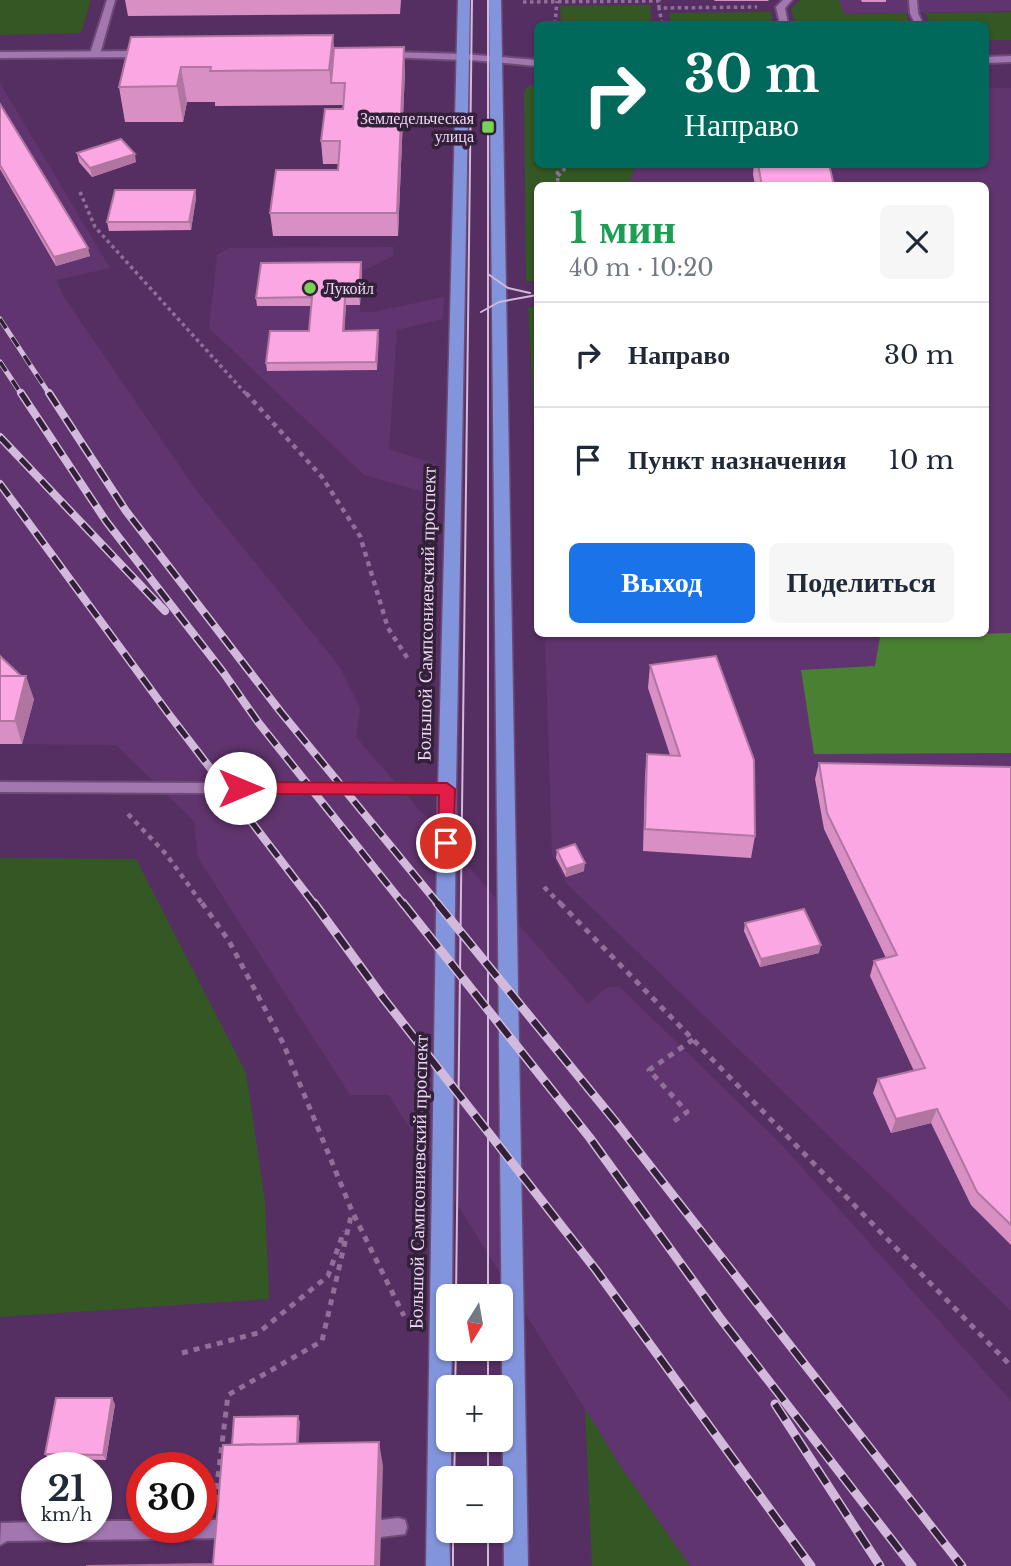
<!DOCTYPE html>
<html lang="ru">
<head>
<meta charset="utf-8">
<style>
	:root { --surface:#fff; --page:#f6f6f7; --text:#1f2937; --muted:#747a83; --line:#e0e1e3; --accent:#1a73e8 }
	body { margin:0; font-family:"Libre Baskerville",serif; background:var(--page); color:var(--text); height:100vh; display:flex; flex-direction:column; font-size:26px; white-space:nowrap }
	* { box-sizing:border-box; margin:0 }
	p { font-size:23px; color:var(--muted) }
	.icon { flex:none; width:38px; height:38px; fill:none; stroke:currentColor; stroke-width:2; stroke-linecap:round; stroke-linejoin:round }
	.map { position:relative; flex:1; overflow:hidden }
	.side { position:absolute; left:534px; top:182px; width:455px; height:455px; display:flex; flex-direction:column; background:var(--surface); border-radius:10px; box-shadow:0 2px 5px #0004 }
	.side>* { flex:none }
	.banner { position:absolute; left:534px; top:21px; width:455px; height:147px; border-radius:10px; box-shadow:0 2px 5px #0004; background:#00695c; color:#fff; overflow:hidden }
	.needle { width:46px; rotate:191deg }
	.tools { position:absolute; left:436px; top:1284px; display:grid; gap:14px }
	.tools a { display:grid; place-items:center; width:77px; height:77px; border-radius:10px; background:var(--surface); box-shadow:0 2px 5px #0004; font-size:35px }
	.speed { position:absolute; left:21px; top:1452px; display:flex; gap:14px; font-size:35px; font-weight:700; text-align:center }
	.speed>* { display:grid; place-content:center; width:91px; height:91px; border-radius:50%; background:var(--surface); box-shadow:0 2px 5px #0004; line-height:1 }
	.speed small { font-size:18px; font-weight:400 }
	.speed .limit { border:10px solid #d22; background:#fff; color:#111 }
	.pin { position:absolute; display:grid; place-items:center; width:60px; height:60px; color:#fff; margin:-30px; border:4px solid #fff; border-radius:50%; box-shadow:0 2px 7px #0007 }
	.me { position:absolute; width:77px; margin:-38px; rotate:90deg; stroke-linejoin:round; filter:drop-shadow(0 0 5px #0008) }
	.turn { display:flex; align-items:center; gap:24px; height:147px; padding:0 35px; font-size:32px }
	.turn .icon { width:91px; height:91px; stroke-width:2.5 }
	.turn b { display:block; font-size:49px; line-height:60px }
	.round { display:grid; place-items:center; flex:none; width:74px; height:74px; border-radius:10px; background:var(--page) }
	.headline { display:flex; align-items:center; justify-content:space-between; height:119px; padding:0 35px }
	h1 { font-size:42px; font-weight:600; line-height:52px; color:#1e9e55 }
	.cta { display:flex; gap:14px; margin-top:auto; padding:14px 35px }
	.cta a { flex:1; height:80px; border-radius:10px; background:var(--accent); color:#fff; font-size:28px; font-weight:600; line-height:80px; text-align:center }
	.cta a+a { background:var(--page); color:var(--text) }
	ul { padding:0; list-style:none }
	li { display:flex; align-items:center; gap:21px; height:105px; padding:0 35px; border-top:2px solid var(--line) }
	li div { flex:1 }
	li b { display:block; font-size:26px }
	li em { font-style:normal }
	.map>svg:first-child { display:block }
</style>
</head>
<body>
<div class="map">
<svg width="1011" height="1566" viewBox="0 0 1011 1566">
	<rect width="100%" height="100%" fill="#562f62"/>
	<path fill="#60346e" d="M839 0H1011V11L843 14Z
		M0 83 110 268 56 280 64 297 196 490 340 667 360 708 356 737 588 1004 606 988 619 986 779 1142 1011 1401V1566H690L621 1467 389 1095H350L198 858 194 821 116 745 0 744Z
		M985 88H1011V1311L566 883 552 854 545 634H985V186L628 185 636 165 985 164Z
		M394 247 393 256 362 271 360 312H373L444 297 443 319 397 330 389 449 436 464 435 495 364 475 209 328 217 255 229 248Z"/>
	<path fill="#335824" d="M0 0H91L81 33 0 35Z
		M801 0H839L844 14 906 13 910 24H795L791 8Z
		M650 5 652 24H561L560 6Z
		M771 12 773 24H671L670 13Z
		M1011 12V40H985V24H930L926 13Z
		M537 84V164L636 165 628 185 537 186V281H526L524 93 527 87Z
		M528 307 537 308V480Z
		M0 858 136 859 246 1073 265 1201 269 1299 0 1317Z
		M585 1409 621 1467 690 1566H592Z"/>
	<path fill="#4a8032" d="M1011 633V753L814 754 801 670 875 666 880 637Z"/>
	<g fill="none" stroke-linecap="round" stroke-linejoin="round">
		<g stroke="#6c4b77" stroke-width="4">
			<path id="service" d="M107 0H115L100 54 95 57 90 54Z
				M783 0H792L785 8 788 24H780L776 7Z
				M909 0H917L918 13 923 24H915L910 13Z
				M398 1518 405 1520 407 1527 405 1534 381 1537 374 1535 372 1528 374 1521Z
				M201 1520H228L235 1522 237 1529 235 1536 228 1538 7 1541 0 1545 1 1523 37 1522V1528H96V1521H142V1528H201Z"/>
		</g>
		<g stroke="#6c4b77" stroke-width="4">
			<path id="minor" d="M0 52 143 51 148 54 143 57 0 58Z
				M388 52 463 54 468 57 463 60 385 57V53Z
				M0 782 447 784 452 785 454 789 452 793 447 794 0 792Z"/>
		</g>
		<g stroke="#6c4b77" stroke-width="4">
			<path id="tertiary" d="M463 54 537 60V66L460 59V55Z
				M1011 56V62L985 63V57Z"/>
		</g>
		<g stroke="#6c4b77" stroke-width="3">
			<path id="primary" d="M458 0H470L456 789 452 1297H448V1349H452L451 1388H448V1440H451V1479H448L450 1566H426L438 789Z
				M489 0H501L528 1566H504Z"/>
		</g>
		<path stroke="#906f9a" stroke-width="3.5" stroke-dasharray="3.5 3.5" stroke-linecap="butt" d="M523 2 659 1V8
			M555 24 557 1
			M662 24 659 8 757 7
			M557 164 558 186
			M558 176 569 164
			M80 192 95 227 247 395"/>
		<path stroke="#906f9a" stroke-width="4.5" stroke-dasharray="5 5" stroke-linecap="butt" d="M246 393 322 477 360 536 388 628 408 659
			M128 814 166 854 203 905
			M544 887 562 905"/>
		<path stroke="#906f9a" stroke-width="5" stroke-dasharray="6 6" stroke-linecap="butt" d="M202 903 229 941 283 1043 352 1211 404 1316
			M560 903 1011 1366
			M674 1121 687 1112 649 1070 694 1039
			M182 1353 258 1333 328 1276 344 1231
			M215 1501 228 1395 322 1341 352 1212"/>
		<use href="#service" fill="#a277b0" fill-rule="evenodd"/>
		<use href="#minor" fill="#a277b0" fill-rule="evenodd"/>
		<use href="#tertiary" fill="#a277b0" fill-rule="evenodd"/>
		<use href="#primary" fill="#8294dc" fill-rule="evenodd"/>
		<path stroke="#d3b9db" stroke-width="2" d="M488 0V1297
			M488 274 508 288 530 293
			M481 312 499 302 537 295
			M456 1297 472 0
			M488 1349V1388
			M455 1388 456 1349
			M488 1440V1479
			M454 1479 455 1440
			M453 1531V1566
			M488 1531V1566"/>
		<g stroke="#d3b9db" stroke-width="5">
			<path id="rail-far2" d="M0 319 50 395
				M0 362 22 395"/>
		</g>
		<g stroke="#d3b9db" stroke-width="8">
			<path id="rail-far1" d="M21 393 106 521 223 672 258 722 404 905
				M49 393 126 511 280 711 439 905
				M0 437 165 611
				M0 484 168 713 315 905"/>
		</g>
		<g stroke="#d3b9db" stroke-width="9">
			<path id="rail" d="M314 903 384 999 596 1270 811 1566
				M403 903 590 1138 720 1318 912 1566
				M437 903 615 1121 962 1566
				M775 1404 880 1566"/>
		</g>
		<use href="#rail-far2" stroke="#312037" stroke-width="3.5" stroke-dasharray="11" stroke-linecap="butt"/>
		<use href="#rail-far1" stroke="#312037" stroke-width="5" stroke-dasharray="15" stroke-linecap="butt"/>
		<use href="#rail" stroke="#312037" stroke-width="6" stroke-dasharray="19" stroke-linecap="butt"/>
	</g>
	<path fill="#d890c4" d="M125 0H401L400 14 128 16Z
		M714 0H769L768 1H715Z
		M861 0H886V2H862Z
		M131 37 334 48 405 70 398 236H273L270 213 338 170V164H323L321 141 343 109V105L215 106V102H187L183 122H125L119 87Z
		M0 104 90 256 56 266 0 169Z
		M77 153 136 162 92 177 79 162Z
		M754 164H829L834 186H755L753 174Z
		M195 190 196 198 191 230 109 231 107 222Z
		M362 270 360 305H346L344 331 378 330 377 370 267 371 266 363 309 331 311 306H257L256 298Z
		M0 656 34 699 22 744H0Z
		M650 665 755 836 751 858 643 851 645 776 647 754 670 755 648 688Z
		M819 763 1011 767V1245L971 1205 931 1123 891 1133 873 1093 878 1079 914 1071 870 976 874 961 886 958 824 829 815 779Z
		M557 850 584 871 566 877 556 858Z
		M745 923 819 953 760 967 744 931Z
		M115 1404 106 1460 49 1459 45 1454Z"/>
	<path fill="#b075a0" d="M333 35 336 70 331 83 329 70Z
		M404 47 405 70 398 236 397 213Z
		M181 67 187 102 183 122 177 86Z
		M135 154 136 162 92 177 90 168Z
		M195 190 196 198 191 230 189 222Z
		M88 248 90 256 56 266 54 257Z
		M361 262 362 270 360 305 359 297Z
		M345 297 346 305 344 339 343 331Z
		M378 330 379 339 377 370 376 362Z
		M26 676 34 699 22 744 15 721Z
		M585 863 584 871 566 877V869Z
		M821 945 819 953 760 967 761 959Z
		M937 1109 931 1123 891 1133 896 1119Z
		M112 1398 115 1404 106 1460 103 1455Z
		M298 1416 300 1422 297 1467 295 1462Z
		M379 1442 383 1466 380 1566H375Z"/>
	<path fill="#fba7e4" stroke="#b075a0" stroke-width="2" d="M333 35 329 70 210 71 211 67H181L177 86 119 87 131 37Z
		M404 47 397 213H270L276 170H338L340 141H321L325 109H343L345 83H331L334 48Z
		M0 104 88 248 54 257 0 165Z
		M121 139 135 154 90 168 77 153Z
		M758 164H829L834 186H762Z
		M115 190H195L189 222H107Z
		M361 262 359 297H345L343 331 378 330 376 362 266 363 270 331H309L312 297 256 298 261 263Z
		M0 656 21 676H0Z
		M716 656 754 760 755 836 645 829 647 754 680 756 650 665Z
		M0 676H26L15 721H0Z
		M819 763 1011 767V1225L977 1192 937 1109 896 1119 878 1079 925 1068 874 961 897 955 827 813Z
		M575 844 585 863 566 869 557 850Z
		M804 909 821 945 761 959 745 923Z
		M56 1398H112L103 1455 45 1454Z
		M298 1416 297 1444 232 1445 234 1417Z
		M379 1442 375 1566H86L213 1564 223 1445Z"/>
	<path fill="#e11d48" stroke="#92132f" stroke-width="2" d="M240 782 447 783 455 789 454 843 452 848H440L438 843 439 795 240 794 232 788Z"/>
	<g fill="#7bd156" stroke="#312037" stroke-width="2.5">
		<rect x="481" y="120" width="14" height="14" rx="3.5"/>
		<circle cx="310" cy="288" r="7"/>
	</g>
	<g text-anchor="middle" stroke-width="7" stroke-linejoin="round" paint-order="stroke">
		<g font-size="16" fill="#eed7f6" stroke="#312037" text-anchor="end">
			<text x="474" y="124">Земледельческая<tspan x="474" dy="18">улица</tspan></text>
			<text x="324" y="294" text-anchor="start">Лукойл</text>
		</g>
		<g font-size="19" fill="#eed7f6" stroke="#312037">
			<text transform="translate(426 614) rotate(-89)" y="7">Большой Сампсониевский проспект</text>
			<text transform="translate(418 1182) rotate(-89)" y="7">Большой Сампсониевский проспект</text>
		</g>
	</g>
</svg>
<div class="tools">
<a><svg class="needle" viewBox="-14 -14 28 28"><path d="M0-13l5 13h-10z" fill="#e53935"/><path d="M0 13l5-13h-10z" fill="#747a83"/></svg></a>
<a>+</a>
<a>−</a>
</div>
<div class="speed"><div>21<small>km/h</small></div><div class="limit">30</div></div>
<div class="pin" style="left:446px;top:843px;background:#d93025"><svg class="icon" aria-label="arrive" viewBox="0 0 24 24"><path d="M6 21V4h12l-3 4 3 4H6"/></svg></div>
<svg class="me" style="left:240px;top:788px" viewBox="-20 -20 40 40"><circle r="19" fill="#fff"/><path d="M0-13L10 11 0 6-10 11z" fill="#e11d48"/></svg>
<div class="banner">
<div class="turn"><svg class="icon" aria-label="right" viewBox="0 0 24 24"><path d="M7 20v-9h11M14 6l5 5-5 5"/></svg><div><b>30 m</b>Направо</div></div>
</div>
<section class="side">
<div class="headline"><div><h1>1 мин</h1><p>40 m · 10:20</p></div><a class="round"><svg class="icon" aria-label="close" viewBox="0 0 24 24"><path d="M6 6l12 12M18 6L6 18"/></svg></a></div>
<ul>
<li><svg class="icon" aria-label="right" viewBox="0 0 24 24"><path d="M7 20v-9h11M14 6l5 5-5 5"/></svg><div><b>Направо</b></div><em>30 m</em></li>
<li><svg class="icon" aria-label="arrive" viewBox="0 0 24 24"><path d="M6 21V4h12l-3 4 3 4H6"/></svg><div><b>Пункт назначения</b></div><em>10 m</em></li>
</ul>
<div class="cta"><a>Выход</a><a>Поделиться</a></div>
</section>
</div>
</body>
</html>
